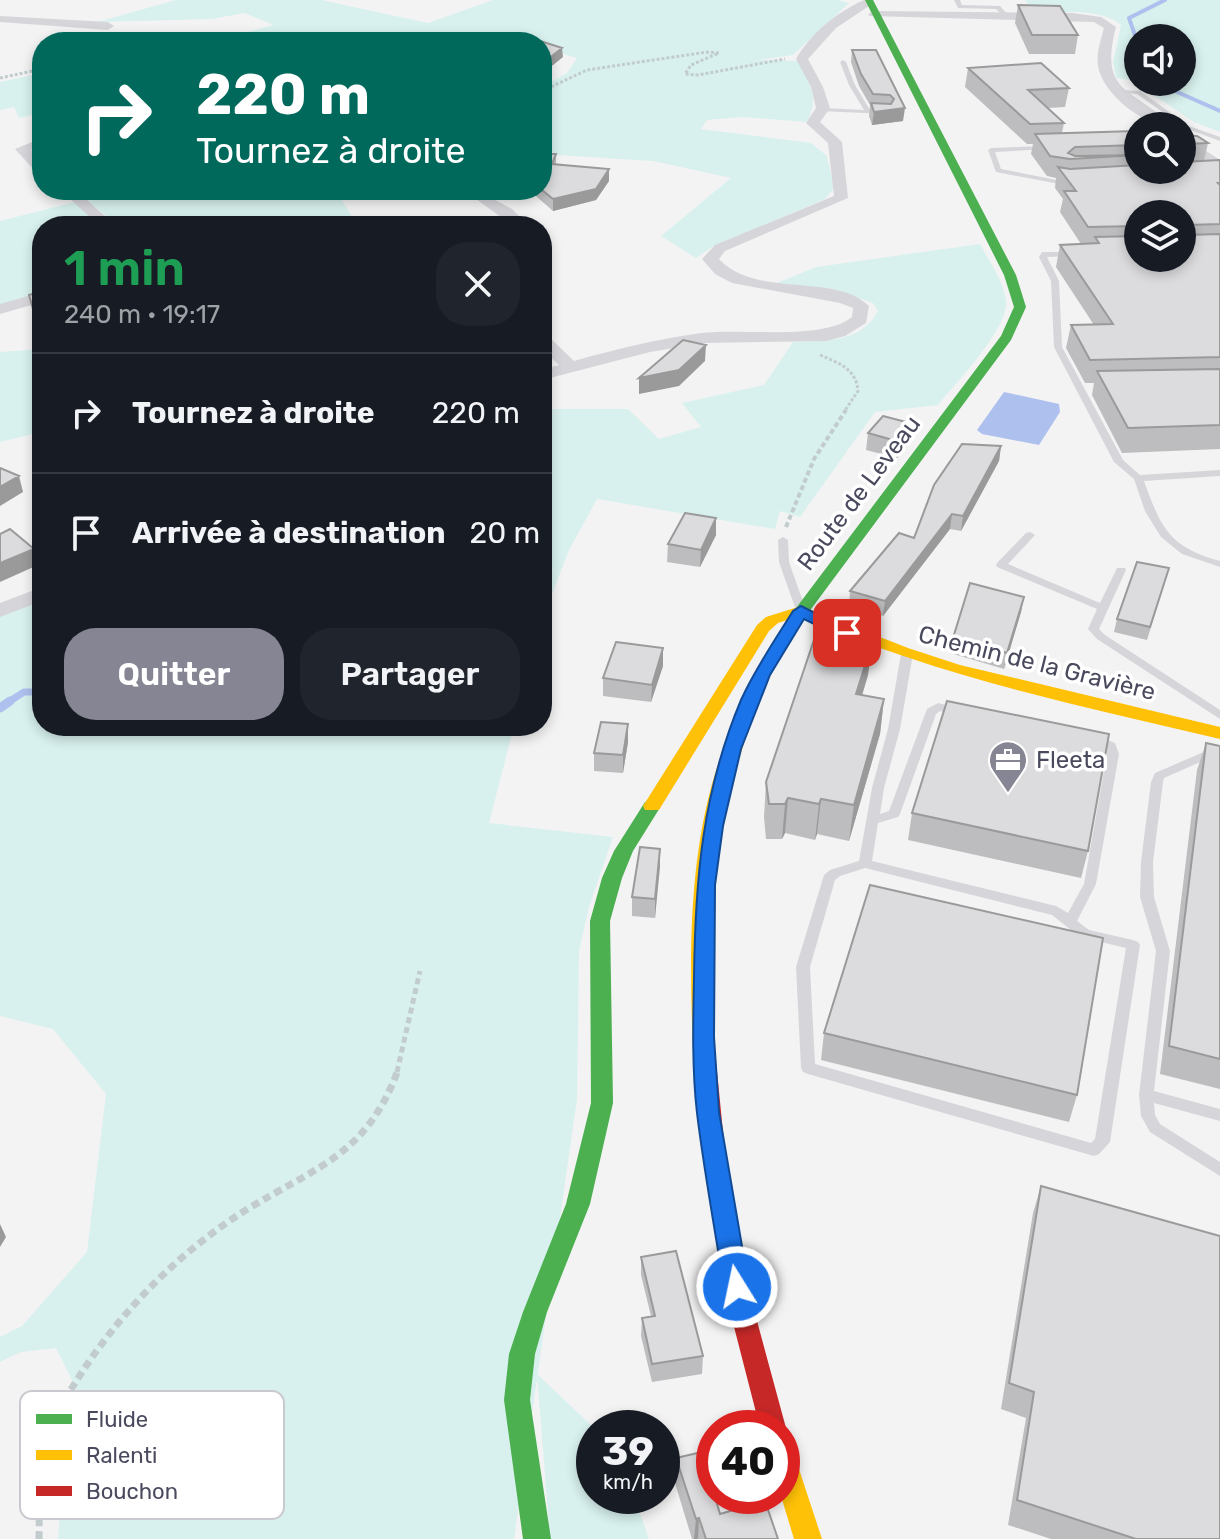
<!DOCTYPE html>
<html lang="fr">
<head>
<meta charset="utf-8">
<style>
	:root { --surface:#171b24; --page:#20242c; --text:#f1f3f6; --muted:#9ea1a6; --line:#363941; --accent:#858593 }
	body { margin:0; font-family:Rubik,sans-serif; background:var(--page); color:var(--text); height:100vh; display:flex; flex-direction:column; font-size:30px; white-space:nowrap }
	* { box-sizing:border-box; margin:0 }
	p { font-size:26px; color:var(--muted) }
	.icon { flex:none; width:44px; height:44px; fill:none; stroke:currentColor; stroke-width:2; stroke-linecap:round; stroke-linejoin:round }
	.map { position:relative; flex:1; overflow:hidden }
	.drawer { position:absolute; left:32px; top:216px; width:520px; height:520px; display:flex; flex-direction:column; background:var(--surface); border-radius:32px; box-shadow:0 4px 12px #0003 }
	.drawer>* { flex:none }
	.top-card { position:absolute; left:32px; top:32px; width:520px; height:168px; border-radius:32px; box-shadow:0 4px 12px #0003; background:#00695c; color:#fff; overflow:hidden }
	.buttons { position:absolute; left:1124px; top:24px; display:grid; gap:16px }
	.buttons a { display:grid; place-items:center; width:72px; height:72px; border-radius:50%; background:var(--surface); box-shadow:0 4px 12px #0003; font-size:40px }
	.speed { position:absolute; left:576px; top:1410px; display:flex; gap:16px; font-size:40px; font-weight:700; text-align:center }
	.speed>* { display:grid; place-content:center; width:104px; height:104px; border-radius:50%; background:var(--surface); box-shadow:0 4px 12px #0003; line-height:1 }
	.speed small { font-size:20px; font-weight:400 }
	.speed .limit { border:12px solid #d22; background:#fff; color:#111 }
	.pin { position:absolute; display:grid; place-items:center; width:68px; height:68px; color:#fff; margin:-34px; border-radius:16px; box-shadow:0 4px 12px #0006 }
	.me { position:absolute; width:88px; margin:-44px; rotate:350deg; stroke-linejoin:round; filter:drop-shadow(0 0 6px #0008) }
	.turn { display:flex; align-items:center; gap:28px; height:168px; padding:0 32px; font-size:36px }
	.turn .icon { width:104px; height:104px; stroke-width:2.5 }
	.turn b { display:block; font-size:56px; line-height:68px }
	.round { display:grid; place-items:center; flex:none; width:84px; height:84px; border-radius:32px; background:var(--page) }
	.overview { display:flex; align-items:center; justify-content:space-between; height:136px; padding:0 32px }
	h1 { font-size:48px; font-weight:600; line-height:60px; color:#1e9e55 }
	.button { display:flex; gap:16px; margin-top:auto; padding:16px 32px }
	.button a { flex:1; height:92px; border-radius:32px; background:var(--accent); color:#fff; font-size:32px; font-weight:600; line-height:92px; text-align:center }
	.button a+a { background:var(--page); color:var(--text) }
	ul { padding:0; list-style:none }
	li { display:flex; align-items:center; gap:24px; height:120px; padding:0 32px; border-top:2px solid var(--line) }
	li div { flex:1 }
	li b { display:block; font-size:30px }
	li em { font-style:normal }
	.map>svg:first-child { display:block }
</style>
</head>
<body>
<div class="map">
<svg width="1220" height="1539" viewBox="0 0 1220 1539">
	<rect width="100%" height="100%" fill="#f3f3f3"/>
	<path fill="#d8f1ee" fill-rule="evenodd" d="M176 0H321L428 23 493 0H837L849 3 793 55 759 60 798 61C809 84 821 99 806 122L741 117 707 120 701 129 811 143 827 156 834 188 825 199 712 247 696 258 661 236 731 178 653 161 542 154V87L567 73 577 58 542 48V42H358L339 38 323 42H210L274 25 244 13 212 19 97 22Z
		M1025 0H1220V132L1194 122 1131 80 1116 78 1113 62 1121 25C1100 7 1060 13 1034 13ZM1138 38H1182V82H1138Z
		M42 73V113L19 118 14 107 0 110V82Z
		M74 190 336 191 358 226H119Z
		M75 202 101 226H42V292L0 306V221Z
		M980 244C989 261 1004 282 1006 301 1009 328 956 383 938 405L875 412 800 517 780 511 775 529 597 499 569 550 542 620V409H628L659 439 701 427 682 403 764 385 793 342C825 340 862 343 878 311L873 303 833 289 772 285 816 267Z
		M42 349V432L0 442V352Z
		M42 598V726H514L489 823 613 837 589 907 579 951 577 1099 514 1539H58L64 1452 84 1404 56 1348 21 1352 0 1362V1337L22 1326 87 1252 106 1094 53 1029 0 1016V617Z
		M537 1374 594 1428V1496H634L649 1539H550Z"/>
	<path fill="#aec1ee" d="M1004 392 1059 404 1060 412 1039 445 982 434 977 430Z"/>
	<g fill="none" stroke-linecap="round" stroke-linejoin="round">
		<path stroke="#aec1ee" stroke-width="4" d="M1138 44 1129 18 1165 0
			M1162 82 1168 88 1220 111"/>
		<path stroke="#aec1ee" stroke-width="7" d="M7 703 24 692H42"/>
		<path stroke="#aec1ee" stroke-width="9" d="M0 708 10 701"/>
		<path stroke="#c2ccce" stroke-width="3" stroke-dasharray="3 2" stroke-linecap="butt" d="M0 78 42 69
			M542 91 587 70 707 52 719 53 691 65 685 74 698 75 785 59
			M820 355C838 363 856 368 858 391L844 412"/>
		<path stroke="#c2ccce" stroke-width="4" stroke-dasharray="5 3" stroke-linecap="butt" d="M786 527 814 459 846 410"/>
		<path stroke="#c2ccce" stroke-width="5" stroke-dasharray="6 4" stroke-linecap="butt" d="M397 1072 420 971"/>
		<path stroke="#c2ccce" stroke-width="7" stroke-dasharray="8 5" stroke-linecap="butt" d="M39 1539C40 1507 37 1473 45 1442 50 1422 62 1404 72 1388 115 1317 176 1254 246 1210 316 1167 367 1155 398 1070"/>
		<path fill="#d6d6da" fill-rule="evenodd" d="M954 0H960L962 5 1000 6 1009 16 1004 17 996 9 958 8Z
			M843 60 846 62 855 85 870 110 885 111 887 112V114L820 111V109L822 108 864 110 849 85 840 62Z
			M1121 90 1140 91 1189 126 1220 137V141L1185 128 1137 94 1119 93V91Z
			M1047 146 1049 147V149L995 152 1001 169 1072 183 1076 185 1075 187 996 172 988 150 991 148Z
			M1042 252H1074L1078 254 1074 256 1047 257 1059 281 1062 347 1123 460 1140 475 1220 470V476L1144 481C1161 528 1169 547 1220 561V567L1182 554 1161 537 1145 511 1134 479 1114 462 1054 347 1051 281 1039 257Z
			M42 455V472L38 471 33 461Z
			M1030 532 1035 535 1008 564 1100 603 1117 568H1125L1126 570 1099 629 1105 635 1220 710V719L1097 639 1088 629 1097 609 997 567 996 565 997 563 1026 533Z
			M783 537 788 540 789 562 806 610 805 612 801 613 796 610 779 562 778 540Z
			M907 651 913 654 900 729 884 788 880 814 889 811 927 709 938 703 963 709 965 712 959 716 940 711 936 714 900 814 898 817 878 823 872 861 1056 906 1068 913 1084 884 1107 754 1106 748 1089 739 1095 735 1115 743 1119 754 1096 884 1077 921 1089 930 1133 940 1138 942 1140 945 1110 1142 1099 1154 1094 1156 808 1074 803 1072 801 1068 796 967 824 875 830 870 859 861 872 788 888 729 901 654ZM865 868 1052 915 1080 937 1126 948 1095 1139 1091 1143 815 1064 810 967 835 880 840 876Z
			M1206 751 1220 753V761L1207 759 1164 778 1163 782 1153 862 1154 897 1170 951 1154 1091 1220 1109V1121L1154 1103 1155 1115 1160 1124 1220 1162V1176L1150 1132 1141 1116 1139 1095 1156 951 1140 897 1141 862 1151 782 1155 773Z"/>
		<path fill="#d6d6da" fill-rule="evenodd" d="M864 0 875 2 836 28 808 59 823 87 830 108 820 122 842 142 848 198 725 251 719 259C756 299 835 272 869 306L866 323 845 336 826 341 704 343 650 352 542 380V370L559 365 542 349V335L548 336 574 361C616 349 658 339 701 333 742 328 823 341 852 317L853 308 840 303 732 283 715 274 702 259 715 245 834 196 828 143 806 123 816 108 811 87 796 59C811 33 837 12 864 0Z
			M874 11 1072 13 1101 17 1116 27C1098 96 1134 87 1172 126 1144 126 1103 95 1098 66 1096 53 1101 40 1104 28L1094 22 870 16 868 14Z
			M0 16 108 22 114 26 108 30 0 22Z
			M1182 135 1220 160V171L1182 145Z
			M42 138V147L31 150 42 162V174L37 173 15 149Z
			M60 190H76L116 226H100Z
			M481 192 512 209 529 226H513L476 199 474 196Z
			M42 292V302L0 314V304Z
			M42 587V601L0 617V603Z"/>
		<path fill="#4caf50" fill-rule="evenodd" d="M865 0H873L1016 275 1026 307 1011 340 800 624 770 675 751 723 742 729 733 723 754 675 787 620 1001 336 1014 307 1004 275Z
			M652 800 661 806 633 851 622 878 610 921 613 1103 590 1204 547 1312 535 1354 530 1400 551 1539H523L504 1400 509 1354 523 1312 566 1204 591 1103 590 921 602 878 614 851 645 802Z"/>
		<path fill="#ffc107" fill-rule="evenodd" d="M801 606 908 648 960 665 1220 727V739C1077 705 935 676 800 616L778 623 769 631 659 810H645L643 806 757 625 766 617Z
			M742 717 751 723C712 830 708 938 715 1051L712 1057 704 1059 696 1057 693 1051C689 950 688 843 724 747 728 737 730 721 742 717Z
			M782 1444 791 1448 795 1457 822 1539H794L781 1496Z"/>
		<path fill="#c62828" fill-rule="evenodd" d="M704 1043 712 1045 715 1051 726 1162 747 1284 786 1428 782 1437V1428H760L723 1284 704 1162 693 1051 696 1045Z"/>
	</g>
	<path fill="#bdbdbf" fill-rule="evenodd" d="M1018 5 1078 35 1075 54H1029L1015 23Z
		M852 50H876L903 121 872 125 869 116 870 105 859 86 851 62Z
		M968 68 1069 88 1065 107 1048 108 1064 123 1062 133 1138 134V170H1182V136L1208 143 1204 161 1220 160V449L1122 453 1092 395 1094 383H1085L1066 348 1071 325H1094L1056 267 1060 245 1081 244 1060 212 1063 199 1055 188 1056 178 1047 176 1031 154 1033 144H1027L965 87ZM1138 214 1182 258H1138Z
		M556 154V165L609 181 596 200 553 211 529 190H542Z
		M42 286V328L36 322 29 295 40 292Z
		M868 433 912 440 897 458 866 450Z
		M1001 446 999 461 961 531 950 529 883 616 849 606 850 591 914 538Z
		M716 518V535L700 567 667 562 668 544Z
		M1165 582 1147 640 1114 632 1117 619Z
		M1024 597 1021 612 1004 669 950 653 953 638Z
		M663 666 651 702 603 696V678Z
		M868 675 862 695 884 699 880 734 849 841 817 834 815 840 785 833 782 839H766L764 817 766 782Z
		M628 742 623 773 594 771V753Z
		M1206 743 1220 746V1089L1160 1074 1197 770Z
		M912 813 1088 851 1081 878 908 840Z
		M660 849 655 918 632 916V897Z
		M824 1033 1077 1095 1069 1122 821 1060Z
		M1041 1186 1220 1539H1051L1008 1525 1026 1418 1001 1409 1033 1213Z
		M641 1257 703 1356 702 1374 652 1382 641 1336 642 1318 651 1316 641 1275Z
		M676 1458 720 1514 778 1539H692L675 1483Z"/>
	<path fill="#9a9a9b" d="M562 48 563 57 542 74V64Z
		M905 108 903 121 872 125 874 112Z
		M609 169V181L596 200 553 211V199Z
		M706 345 705 361 679 386 639 394V378Z
		M914 424 912 440 897 458 900 442Z
		M1001 446 999 461 961 531 963 516Z
		M19 476 23 492 0 506V487Z
		M952 514 950 529 883 616 885 601Z
		M716 518V535L700 567 701 550Z
		M34 549 38 565 0 582V563Z
		M1024 597 1021 612 1004 669 1007 653Z
		M873 640 868 675 852 729 856 694Z
		M663 648V666L651 702 652 685Z
		M884 699 880 734 849 841 854 805Z
		M628 724V742L623 773V755Z
		M788 798 785 833 782 839 785 804Z
		M821 799 817 834 815 840 819 804Z
		M660 849V867L655 918V899Z
		M0 1224 6 1237 0 1247Z
		M699 1518 698 1539H694L696 1519Z"/>
	<path fill="#dcdcde" stroke="#9a9a9b" stroke-width="2" d="M1018 5 1060 6 1078 35H1032Z
		M537 40 562 48 542 64V42H532Z
		M852 50H876L905 108 874 112 871 103 891 104 894 99 890 95 873 94 861 74Z
		M1041 63 1069 88 1028 90 1064 123 1030 124 968 68Z
		M1136 131 1138 134V145L1075 147 1068 153 1075 156 1138 155 1070 159 1050 156 1035 134Z
		M1182 136H1197L1208 143 1187 144 1184 147 1186 152H1182Z
		M542 154H556L552 164 609 169 596 189 553 199 542 190Z
		M1220 160V183H1218L1220 185V224L1187 225 1184 232 1187 235 1220 234V357L1090 360 1071 325 1113 324 1060 245 1099 243 1095 237 1138 236V258H1182V214H1138V226L1088 227 1064 191H1076L1058 167 1070 169 1138 165V170H1182V162Z
		M42 286V318L33 309 29 295 40 292Z
		M683 340 706 345 679 370 639 378Z
		M1220 369V425L1128 428 1097 371Z
		M883 416 914 424 900 442 868 433Z
		M962 444 1001 446 963 516 952 514 885 601 850 591 899 533 914 538 934 485Z
		M0 468 19 476 0 487Z
		M685 513 716 518 701 550 668 544Z
		M10 529 34 549 0 563V534Z
		M1137 562 1169 568 1150 627 1117 619Z
		M970 583 1024 597 1007 653 953 638Z
		M817 631 873 640 856 694 884 699 854 805 821 799 819 804 788 798 785 804H769L766 782Z
		M616 642 663 648 652 685 603 678Z
		M947 701 1109 734 1088 851 912 813Z
		M601 722 628 724 623 755 594 753Z
		M1206 743 1220 746V1059L1169 1046Z
		M640 847 660 849 655 899 632 897Z
		M870 885 1103 938 1077 1095 824 1033Z
		M1041 1186 1220 1236V1539H1136L1017 1500 1034 1392 1009 1383Z
		M676 1251 703 1356 652 1364 642 1318 655 1316 641 1257Z
		M702 1452 720 1514 765 1501 778 1539H706L699 1518 696 1519 676 1458Z"/>
	<path fill="#1a73e8" stroke="#114b97" stroke-width="2" d="M801 606 855 633 847 638 841 637 804 619 770 675 741 749 723 826 715 885 714 1037 719 1112 749 1287 745 1295 737 1298 728 1295 724 1287C715 1230 704 1171 697 1113 692 1069 693 1024 694 980 695 881 702 793 741 700 755 669 775 640 793 611Z"/>
	<defs>
		<g id="office-pin" transform="scale(2)"><path d="M0 17L-7.5 6A9.5 9.5 0 1 1 7.5 6Z" fill="#858593" stroke="#fff"/><path d="M-6-3h4V-5.5h4V-3h4V5H-6ZM-1-4.5V-3h2v-1.5ZM-6 0V1H6V0Z" fill="#fff"/></g>
	</defs>
	<g fill-rule="evenodd">
		<use href="#office-pin" x="1008" y="760"/>
	</g>
	<g text-anchor="middle" stroke-width="7" stroke-linejoin="round" paint-order="stroke">
		<g font-size="24" fill="#4a4a5f" stroke="#fff">
			<text transform="translate(859 493) rotate(-53)" y="8">Route de Leveau</text>
			<text transform="translate(1037 663) rotate(14)" y="8">Chemin de la Gravière</text>
		</g>
		<g font-size="24" fill="#4a4a5f" stroke="#fff" text-anchor="start">
			<text x="1036" y="768">Fleeta</text>
		</g>
	</g>
	<rect x="20" y="1391" width="264" height="128" rx="12" fill="#fff" stroke="#c9c9cf" stroke-width="2"/>
	<rect x="36" y="1414" width="36" height="10" fill="#4caf50"/>
	<rect x="36" y="1450" width="36" height="10" fill="#ffc107"/>
	<rect x="36" y="1486" width="36" height="10" fill="#c62828"/>
	<g font-size="22" fill="#4a4a5f">
		<text x="86" y="1427">Fluide</text>
		<text x="86" y="1463">Ralenti</text>
		<text x="86" y="1499">Bouchon</text>
	</g>
</svg>
<div class="buttons">
<a><svg class="icon" aria-label="sound" viewBox="0 0 24 24"><path d="M4 9h4l5-4v14l-5-4H4zM17 9q2 3 0 6"/></svg></a>
<a><svg class="icon" aria-label="search" viewBox="0 0 24 24"><circle cx="10" cy="10" r="6"/><path d="M15 15l6 6"/></svg></a>
<a><svg class="icon" aria-label="layers" viewBox="0 0 24 24"><path d="M12 4l9 5-9 5-9-5zM3 14l9 5 9-5"/></svg></a>
</div>
<div class="speed"><div>39<small>km/h</small></div><div class="limit">40</div></div>
<div class="pin" style="left:847px;top:633px;background:#d93025"><svg class="icon" aria-label="arrive" viewBox="0 0 24 24"><path d="M6 21V4h12l-3 4 3 4H6"/></svg></div>
<svg class="me" style="left:737px;top:1287px" viewBox="-20 -20 40 40"><circle r="17" fill="#1a73e8" stroke="#fff" stroke-width="3"/><path d="M0-11L8 9 0 5-8 9z" fill="#fff"/></svg>
<div class="top-card">
<div class="turn"><svg class="icon" aria-label="right" viewBox="0 0 24 24"><path d="M7 20v-9h11M14 6l5 5-5 5"/></svg><div><b>220 m</b>Tournez à droite</div></div>
</div>
<section class="drawer">
<div class="overview"><div><h1>1 min</h1><p>240 m · 19:17</p></div><a class="round"><svg class="icon" aria-label="close" viewBox="0 0 24 24"><path d="M6 6l12 12M18 6L6 18"/></svg></a></div>
<ul>
<li><svg class="icon" aria-label="right" viewBox="0 0 24 24"><path d="M7 20v-9h11M14 6l5 5-5 5"/></svg><div><b>Tournez à droite</b></div><em>220 m</em></li>
<li><svg class="icon" aria-label="arrive" viewBox="0 0 24 24"><path d="M6 21V4h12l-3 4 3 4H6"/></svg><div><b>Arrivée à destination</b></div><em>20 m</em></li>
</ul>
<div class="button"><a>Quitter</a><a>Partager</a></div>
</section>
</div>
</body>
</html>
